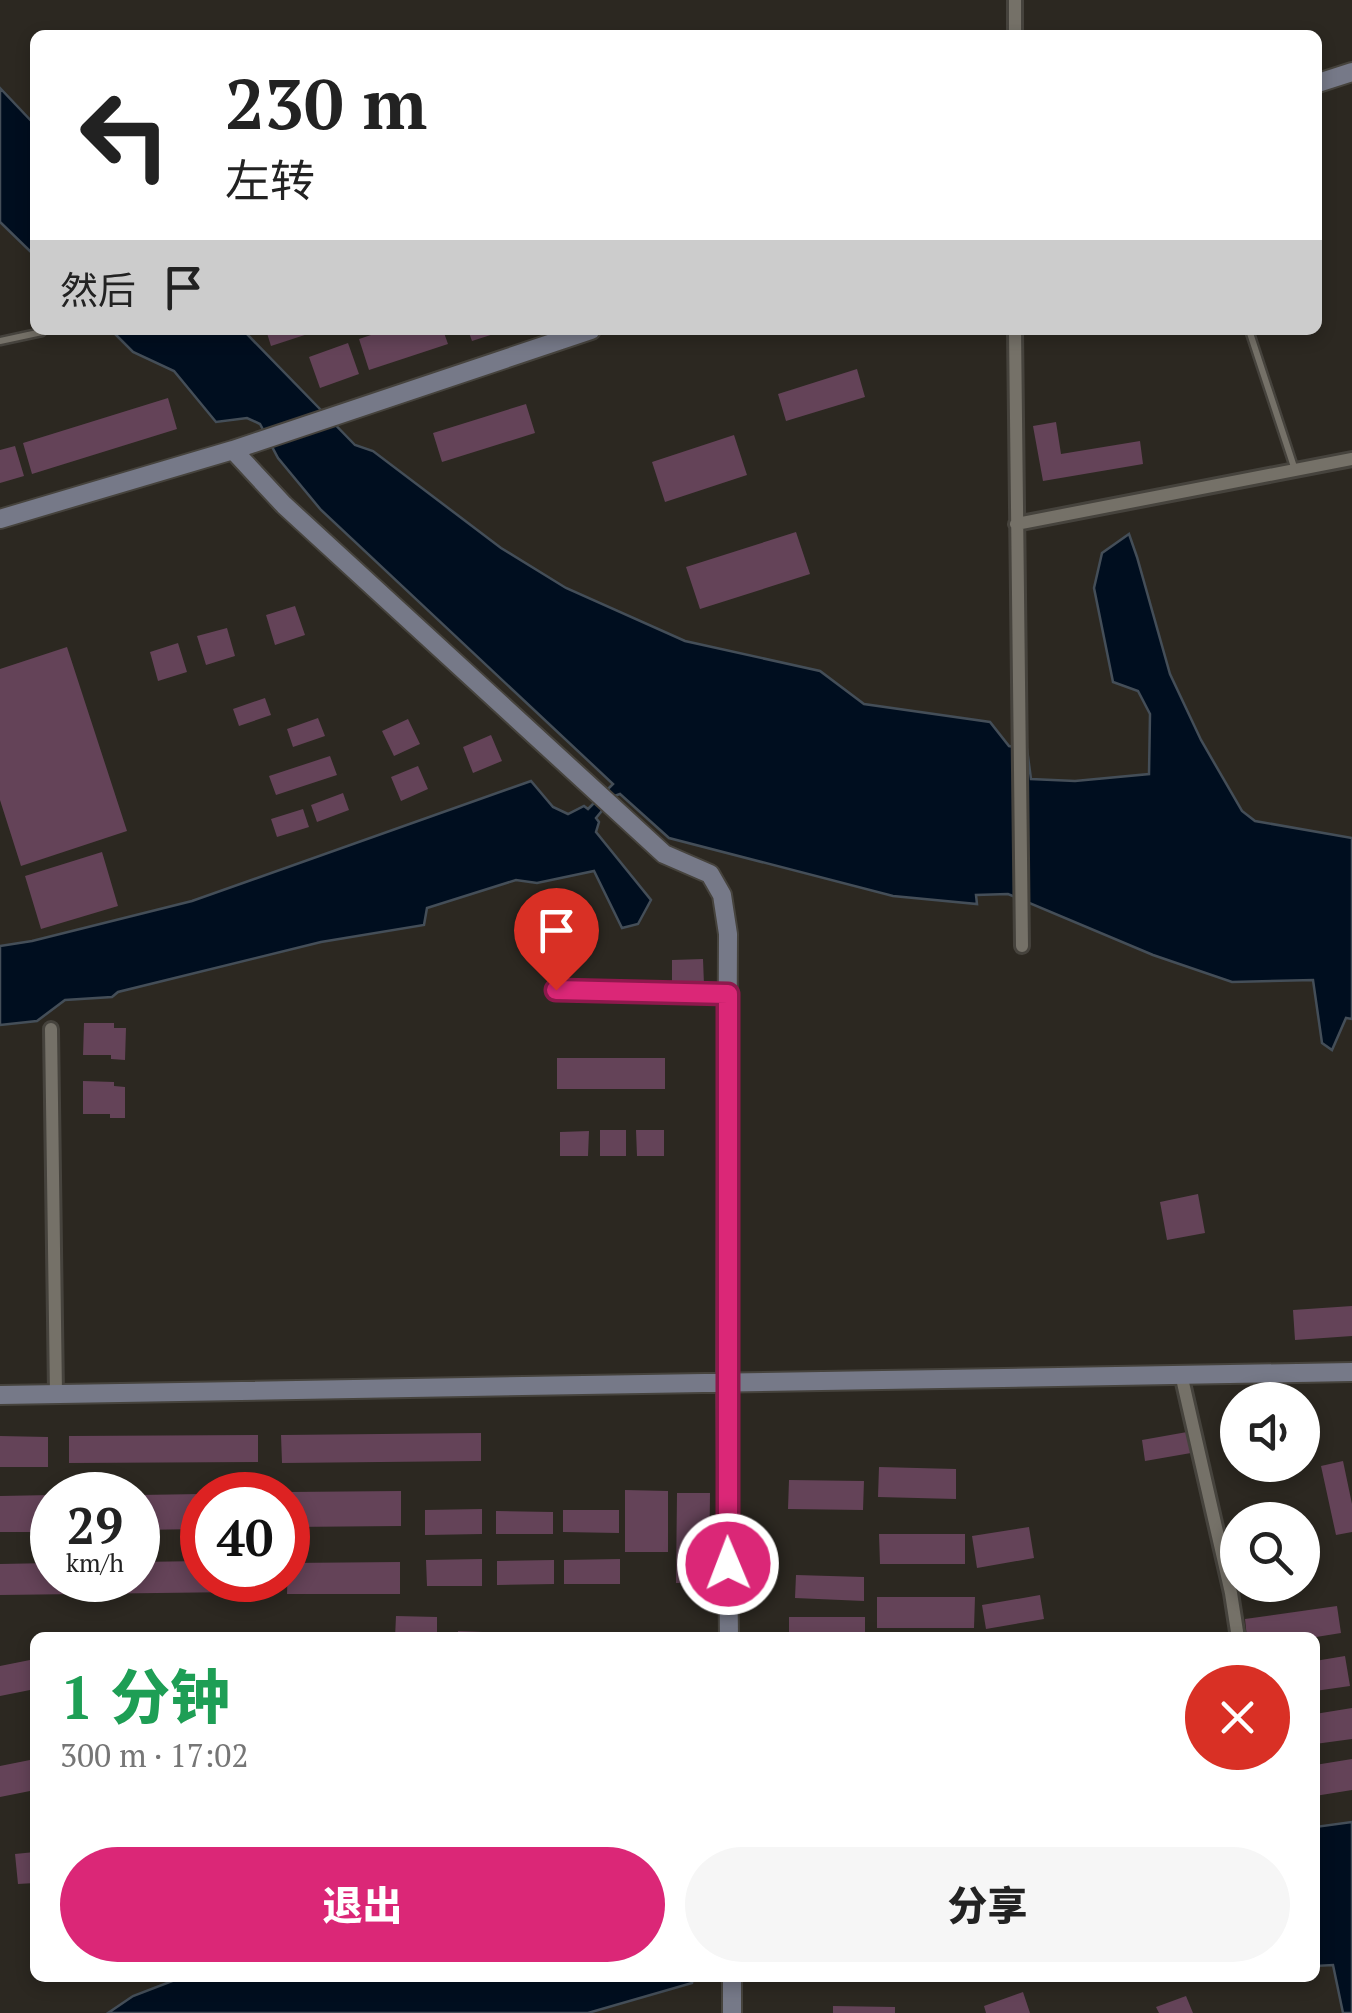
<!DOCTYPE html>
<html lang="zh">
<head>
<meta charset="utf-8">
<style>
	:root { --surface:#fff; --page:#f6f6f6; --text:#222; --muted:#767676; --accent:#db2777 }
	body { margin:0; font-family:"PT Serif","Noto Sans SC",serif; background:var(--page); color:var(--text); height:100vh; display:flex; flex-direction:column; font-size:38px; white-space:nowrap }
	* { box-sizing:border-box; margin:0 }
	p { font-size:32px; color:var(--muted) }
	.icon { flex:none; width:55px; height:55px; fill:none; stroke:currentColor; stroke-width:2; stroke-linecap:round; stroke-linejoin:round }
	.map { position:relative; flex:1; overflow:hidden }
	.sheet { position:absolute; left:30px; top:1632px; width:1290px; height:350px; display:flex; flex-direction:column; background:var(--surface); border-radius:15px; box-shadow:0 5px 15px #0003 }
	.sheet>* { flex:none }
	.guide { position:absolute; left:30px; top:30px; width:1292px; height:305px; border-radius:15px; box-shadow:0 5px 15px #0003; background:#fff; color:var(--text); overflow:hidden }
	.fabs { position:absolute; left:1220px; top:1382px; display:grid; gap:20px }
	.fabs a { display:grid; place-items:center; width:100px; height:100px; border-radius:50%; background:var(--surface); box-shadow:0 5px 15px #0003; font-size:50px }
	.speed { position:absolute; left:30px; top:1472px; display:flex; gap:20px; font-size:50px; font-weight:700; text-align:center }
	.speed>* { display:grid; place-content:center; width:130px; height:130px; border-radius:50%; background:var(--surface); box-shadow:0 5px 15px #0003; line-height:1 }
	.speed small { font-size:25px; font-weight:400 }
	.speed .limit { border:15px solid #d22; background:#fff; color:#111 }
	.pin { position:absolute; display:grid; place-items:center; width:85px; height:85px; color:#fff; margin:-102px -42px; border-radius:50% 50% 50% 0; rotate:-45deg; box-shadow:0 0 10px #0007 }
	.pin .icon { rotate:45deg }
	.me { position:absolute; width:110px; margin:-55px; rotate:359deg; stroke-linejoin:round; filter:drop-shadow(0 0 8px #0008) }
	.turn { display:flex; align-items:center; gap:35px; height:210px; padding:0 30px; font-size:45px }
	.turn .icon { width:130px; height:130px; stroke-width:2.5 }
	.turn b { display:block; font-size:70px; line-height:85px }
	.then { display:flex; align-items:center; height:95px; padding:0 30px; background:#0003; gap:20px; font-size:38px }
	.round { display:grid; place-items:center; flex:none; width:105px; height:105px; border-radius:52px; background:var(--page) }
	.summary { display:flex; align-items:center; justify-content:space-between; height:170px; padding:0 30px }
	h1 { font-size:60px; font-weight:800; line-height:75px; color:#1e9e55 }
	.button { display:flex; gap:20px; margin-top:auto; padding:20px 30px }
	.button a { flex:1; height:115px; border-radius:60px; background:var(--accent); color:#fff; font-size:40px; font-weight:800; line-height:115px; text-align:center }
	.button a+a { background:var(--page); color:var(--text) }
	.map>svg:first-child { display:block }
</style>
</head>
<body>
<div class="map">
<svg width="1352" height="2013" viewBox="0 0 1352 2013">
	<rect width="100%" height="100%" fill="#2c2821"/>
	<path fill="#000e1f" stroke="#444e58" stroke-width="2.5" d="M0 88 35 125V256L0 222Z
		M111 330H243L355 445 373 451 501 548 566 588 685 641 820 671 864 704 990 722 1009 746 1027 749 1031 779 1075 781 1149 774 1150 714 1138 691 1113 682 1094 588 1102 553 1129 534 1137 557 1170 674 1201 740 1242 811 1255 821 1352 838V1019L1346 1018 1332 1050 1322 1043 1313 980 1232 982 1153 955 1008 894 976 895 977 904 893 896 669 838 620 794 614 796 596 818 599 822 596 832 651 900 638 924 622 928 594 871 537 883 516 880 427 908 424 925 321 942 118 992 112 997 65 1000 37 1021 0 1025V946L32 941 192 901 531 781 553 807 568 814 584 806 588 809 613 784 321 510 278 458 260 424 247 418 216 422 174 371 133 352Z
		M1352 1822V2013H1343L1333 1965 1315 1966V1827Z
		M180 1978H693L692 1983 588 2013H108L133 1996Z"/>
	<path fill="#644358" d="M266 330H317V331L271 346Z
		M386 330H443L448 344 369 370 359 339Z
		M468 330H503V331L472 341Z
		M348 343 359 374 320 388 309 357Z
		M857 369 865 397 786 421 778 394Z
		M168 398 177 429 32 474 23 443Z
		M526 404 535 433 442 462 433 433Z
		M1056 422 1061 454 1140 441 1143 464 1043 481 1033 426Z
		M734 435 747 475 665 502 652 462Z
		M15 446 24 476 0 483V450Z
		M796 532 810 574 700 609 686 567Z
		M295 606 305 635 275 645 266 615Z
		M227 628 235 656 206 665 197 636Z
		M178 643 187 672 158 681 150 652Z
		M67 647 127 831 21 866 0 800V669Z
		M265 698 271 715 239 726 233 709Z
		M318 718 325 736 293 747 287 729Z
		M408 719 420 744 394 756 382 731Z
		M491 735 502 761 473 773 463 747Z
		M330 756 337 775 276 795 269 776Z
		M418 766 428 789 401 801 391 777Z
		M343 793 349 810 317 822 311 805Z
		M303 809 309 827 277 837 271 819Z
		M102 852 118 906 41 929 25 876Z
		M703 959 704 985H672V960Z
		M84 1023H114V1028H126L125 1060 111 1059V1055H83Z
		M557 1058H665V1089H557Z
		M83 1081 114 1082V1086L125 1087V1118H110V1114H83Z
		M600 1130H626V1156H600Z
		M636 1130H664V1156H637Z
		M589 1131 588 1156H560V1132Z
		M1198 1194 1205 1233 1167 1240 1160 1202Z
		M1352 1306V1336L1295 1340 1293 1310Z
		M1187 1432 1191 1453 1145 1461 1142 1440Z
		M481 1433V1461L282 1463 281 1435Z
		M258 1435V1462L69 1463V1436Z
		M0 1436 48 1437V1467H0Z
		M1343 1461 1352 1504V1532L1336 1535 1321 1466Z
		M879 1467 956 1469V1499L878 1497Z
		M789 1480 864 1481 863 1510 788 1509Z
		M625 1490 668 1491V1552H625Z
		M401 1491V1526L288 1527V1492Z
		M677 1493H710L709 1583H676Z
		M202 1494V1529L138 1530V1495Z
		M52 1495V1532H0V1496Z
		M482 1509V1534L425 1535V1510Z
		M563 1510H619V1533L563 1532Z
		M496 1511 553 1512V1534H496Z
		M1029 1527 1034 1558 977 1568 972 1536Z
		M879 1534H965V1564H880Z
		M482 1559V1586H427L426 1560Z
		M620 1559V1584H564V1560Z
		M554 1560V1584L497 1585V1561Z
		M202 1561V1580H237V1592L0 1595V1564L52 1563V1580H138V1562Z
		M400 1562V1594H287L288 1563Z
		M796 1575 864 1577V1601L795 1598Z
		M1040 1595 1044 1619 986 1629 982 1605Z
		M877 1597H975L974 1628H877Z
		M1337 1606 1341 1633 1310 1638H1247L1245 1619Z
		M396 1616 437 1617V1638H395Z
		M789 1617H865V1638H789Z
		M458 1631 483 1632V1638H458Z
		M1345 1656 1350 1686 1315 1691V1661Z
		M35 1659V1689L0 1696V1666Z
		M1352 1708V1739L1315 1744V1714Z
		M35 1759V1790L0 1797V1766Z
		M1352 1759V1790L1315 1796V1765Z
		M35 1852V1883L18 1884 15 1854Z
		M1023 1992 1030 2013H986L984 2006Z
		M1186 1996 1193 2013H1159L1156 2007Z
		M833 2006 895 2007V2013H833Z"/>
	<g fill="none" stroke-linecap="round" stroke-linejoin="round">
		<g stroke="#46433d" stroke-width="11">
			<path id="lane" d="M1249 330 1295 470
				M0 341 42 332"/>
		</g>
		<g stroke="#46433d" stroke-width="18">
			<path id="street" d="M1015 35V0
				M1015 330 1022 946
				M1016 524 1352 459
				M556 990 728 994
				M51 1029 56 1394
				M1181 1374 1231 1593 1238 1638"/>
		</g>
		<g stroke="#46433d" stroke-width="22">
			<path id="secondary" d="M1318 83 1352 72
				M233 450 284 505 664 854 710 874 722 895 728 934 726 1382 729 1638
				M0 519 233 450 591 330
				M0 1395 1352 1372
				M732 1978V2013"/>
		</g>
		<use href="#lane" stroke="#757168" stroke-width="6"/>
		<use href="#street" stroke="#757168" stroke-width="12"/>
		<use href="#secondary" stroke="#767988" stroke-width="18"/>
	</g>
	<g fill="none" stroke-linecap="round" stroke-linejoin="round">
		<g stroke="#8e194d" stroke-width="25">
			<path id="route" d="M556 990 728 994V1564"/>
		</g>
		<use href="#route" stroke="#db2777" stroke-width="18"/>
	</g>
</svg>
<div class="fabs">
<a><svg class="icon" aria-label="sound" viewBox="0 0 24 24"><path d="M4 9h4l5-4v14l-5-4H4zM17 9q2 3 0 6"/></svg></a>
<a><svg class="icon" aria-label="search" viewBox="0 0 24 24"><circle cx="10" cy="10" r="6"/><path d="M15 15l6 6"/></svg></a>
</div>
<div class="speed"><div>29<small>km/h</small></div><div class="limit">40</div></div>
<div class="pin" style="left:556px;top:990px;background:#d93025"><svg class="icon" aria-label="arrive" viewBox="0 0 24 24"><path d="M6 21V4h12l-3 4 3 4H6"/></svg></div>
<svg class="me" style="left:728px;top:1564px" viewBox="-20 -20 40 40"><circle r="17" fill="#db2777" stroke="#fff" stroke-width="3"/><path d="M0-11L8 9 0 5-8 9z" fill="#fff"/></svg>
<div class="guide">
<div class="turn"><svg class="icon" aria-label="left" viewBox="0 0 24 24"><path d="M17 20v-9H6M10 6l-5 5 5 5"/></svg><div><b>230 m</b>左转</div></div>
<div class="then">然后<svg class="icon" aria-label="arrive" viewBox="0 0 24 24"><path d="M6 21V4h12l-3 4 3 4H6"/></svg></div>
</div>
<section class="sheet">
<div class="summary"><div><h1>1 分钟</h1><p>300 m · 17:02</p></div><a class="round" style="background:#d93025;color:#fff"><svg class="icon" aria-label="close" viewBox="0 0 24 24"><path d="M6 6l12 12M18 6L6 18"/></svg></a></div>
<div class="button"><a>退出</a><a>分享</a></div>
</section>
</div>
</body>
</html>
